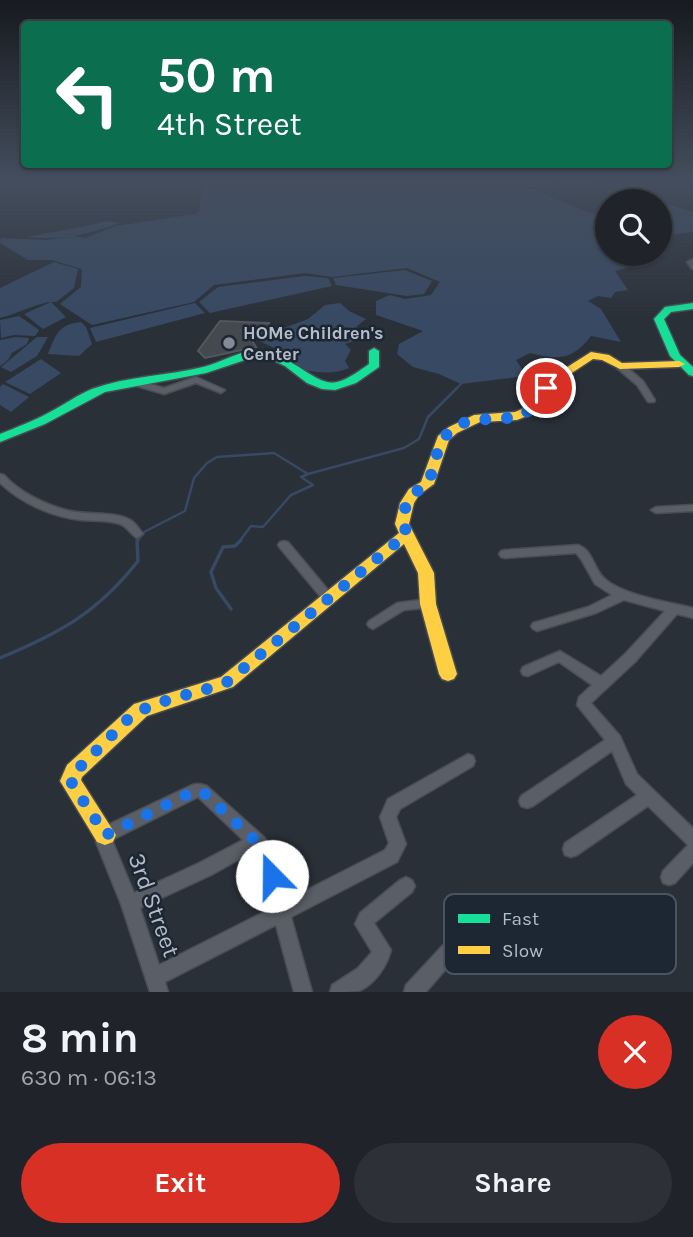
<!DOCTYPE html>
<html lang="en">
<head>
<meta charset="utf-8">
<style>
	:root { --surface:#20242a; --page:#2d3036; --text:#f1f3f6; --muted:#a2a4a8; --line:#3d4147; --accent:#d93025 }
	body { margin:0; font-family:Karla,sans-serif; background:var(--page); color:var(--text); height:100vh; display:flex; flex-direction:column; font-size:26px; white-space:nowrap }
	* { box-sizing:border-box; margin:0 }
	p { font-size:23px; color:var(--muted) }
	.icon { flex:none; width:38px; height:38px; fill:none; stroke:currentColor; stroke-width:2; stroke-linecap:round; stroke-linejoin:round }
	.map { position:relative; height:992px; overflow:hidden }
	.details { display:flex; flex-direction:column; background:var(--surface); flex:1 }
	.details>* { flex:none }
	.top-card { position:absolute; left:21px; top:21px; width:651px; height:147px; border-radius:7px; box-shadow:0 2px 5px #0004,0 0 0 2px var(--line); background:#0b6e4f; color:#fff; overflow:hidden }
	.fabs { position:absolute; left:595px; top:189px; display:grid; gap:14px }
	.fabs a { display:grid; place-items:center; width:77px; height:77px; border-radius:50%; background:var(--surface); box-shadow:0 2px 5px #0004,0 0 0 2px var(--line); font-size:35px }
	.pin { position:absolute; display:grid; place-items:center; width:60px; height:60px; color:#fff; margin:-30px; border:4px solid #fff; border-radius:50%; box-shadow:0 2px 7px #0007 }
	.me { position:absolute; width:77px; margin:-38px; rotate:338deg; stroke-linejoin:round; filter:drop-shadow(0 0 5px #0008) }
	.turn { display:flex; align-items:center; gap:24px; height:147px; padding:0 21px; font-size:32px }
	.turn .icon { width:91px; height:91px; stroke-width:2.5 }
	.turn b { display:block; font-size:49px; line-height:60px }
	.round { display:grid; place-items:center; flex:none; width:74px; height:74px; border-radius:37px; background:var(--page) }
	.head { display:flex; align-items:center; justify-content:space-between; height:119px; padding:0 21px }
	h1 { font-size:42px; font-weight:700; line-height:52px }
	.action { display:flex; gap:14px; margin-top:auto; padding:14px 21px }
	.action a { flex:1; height:80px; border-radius:42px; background:var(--accent); color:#fff; font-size:28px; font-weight:700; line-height:80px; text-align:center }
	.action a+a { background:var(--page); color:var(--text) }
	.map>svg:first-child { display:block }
</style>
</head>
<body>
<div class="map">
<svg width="693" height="992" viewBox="0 0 693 992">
	<rect width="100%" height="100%" fill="#2a3038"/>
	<path fill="#384963" d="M219 180H595L587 185 557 182 523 186 593 214 607 211V254H660V250L666 253 649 262 615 271 628 290 615 292 611 298 598 296 588 301 601 309 621 342 591 336C572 361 557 360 530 353L516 360 527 376 461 384 439 374 413 367 397 354 399 344 423 331 376 315V301L390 295 405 299 431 295 440 282 407 268 332 277 305 273 214 285 194 302 92 325 60 304 81 287 82 269 52 260H28L0 243 1 238 46 240 73 236 85 238 116 226 195 214 199 212 202 184Z
		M660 202 693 212V232L660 236Z
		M106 221 120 223C89 234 59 241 27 237 54 231 80 229 106 221Z
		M54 262 78 269 74 288 56 302C43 300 15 315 0 318V288Z
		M405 270 432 281 424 294 407 296 336 285 333 278Z
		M305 276 328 278 332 286 210 313 199 302 218 287Z
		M51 302 66 317 43 329 24 314Z
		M195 303 205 313 96 342 90 328Z
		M340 303 349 311 366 319 357 326 354 341 345 344 351 350 345 361 349 368C334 375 311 373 295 367L294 357 259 341 265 335 308 319 325 305Z
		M19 316 39 330 35 336 14 335 1 338 0 320Z
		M81 322 86 327 92 344 79 356 48 354C56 334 59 324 81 322Z
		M16 337 29 338 27 344 12 353 8 360 0 366V340Z
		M37 337H48L37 356 11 372 1 367Z
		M41 359 61 373 30 394 5 382Z
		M3 384 29 397 11 412 0 405V387Z"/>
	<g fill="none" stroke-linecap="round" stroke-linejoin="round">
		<path stroke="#384963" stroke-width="2" d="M456 389 461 384"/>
		<path stroke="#384963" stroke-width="2.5" d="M137 542 144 532 185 511 194 478 207 463 217 457 274 453 308 474 404 448 419 439 428 417 457 388
			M239 542 251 526 263 527 291 495 313 485 301 477 308 474"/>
		<path stroke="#384963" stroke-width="3.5" d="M231 609 216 588 211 572 223 547 235 546 241 540
			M0 658C60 633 97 613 138 561L137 540"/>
	</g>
	<path fill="#444950" stroke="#52575f" stroke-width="2" d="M220 321 269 323 268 331 251 339 256 347 205 358 198 351Z"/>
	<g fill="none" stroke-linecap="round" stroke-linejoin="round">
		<g stroke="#484c53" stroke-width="3">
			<path id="street" d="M693 259V269L691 268 687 262Z
				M617 364H623L643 381 655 400 654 402H648L637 385 617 368Z
				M196 377 225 390 221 393 196 383 164 394 130 384 129 382 133 379 164 388Z
				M0 474 4 475C19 492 44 504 66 510 85 516 116 510 132 521 136 524 140 530 143 534L137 538C130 534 128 527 120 524 108 520 94 521 81 520 52 517 21 503 0 483Z
				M693 505V511L656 513 651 510 656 507Z
				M284 541 288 542 333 596 335 599 333 602H325L280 548 278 545 280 542Z
				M578 545C594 551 593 569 605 579 623 595 668 602 693 608V618L677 614 635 662 591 703 620 736 637 774 693 828V863L675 883 669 885 663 883 661 877 663 871 688 845 648 806 577 855 571 857 565 855 563 849 565 843 637 795 626 784 612 751 533 806 527 808 521 806 519 801 521 796 605 740 577 705 579 697 592 685 559 662 528 676 523 675 521 671 523 667 560 651 601 676 625 654 665 611 624 600 596 613 537 631 533 629 531 626 533 623 588 607 612 595 595 584 581 559 576 553 505 558 501 557 499 554 501 551 505 550Z
				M428 599 432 601 434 604 432 607 404 610 373 629 369 627 367 624 369 621 397 603Z
				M468 754 473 756 475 761 473 766 400 809 396 817 406 844 397 862 291 917 312 992H294L276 925 165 982 168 992H150L121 904 96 842 99 829 192 785C198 783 201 784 207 786L265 838 275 858 287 900 385 850 389 843 380 817 388 799ZM198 797 243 840 199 863 134 893 112 840ZM254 851 259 861 272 908 159 965 140 908 211 875Z
				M406 877 412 880 415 886 412 892 374 923 391 950C387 966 375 984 359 991 351 992 338 992 330 992L332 985 358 968 372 952 355 924 360 913 400 880Z
				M464 926 470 929 473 935 470 941 426 992H404L406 985 458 929Z"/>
		</g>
		<g stroke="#484c53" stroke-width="3">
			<path id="fast" d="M693 303V309L671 312 664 319 680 355 693 367V376L689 375 670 356 654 319 665 307Z
				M374 348 379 351V367L356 383 335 390 322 389 307 383 285 366 272 360 251 358 206 373 105 392 45 424 0 442V434C17 427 34 421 50 412 64 405 77 395 92 389 128 376 166 376 203 367 220 363 236 352 254 351 289 349 315 388 337 382 349 379 359 371 369 364V351Z"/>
		</g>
		<g stroke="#484c53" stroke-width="3">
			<path id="slow" d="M591 352 609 355 622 363 679 361 685 364 679 367 620 369 602 360 593 359 558 382 532 414 517 420 480 422 457 433 449 440 434 484 419 495 414 503 409 524 434 573 436 604 457 674 454 679 448 681 442 679 439 674 420 604 418 573 404 544 233 687 147 716 82 777 81 780 116 835 113 842 105 845 97 842 60 781 67 765 134 704 221 677 399 533 395 524 400 503 409 489 421 482 438 436 449 427 474 415 515 412 524 408 550 378Z"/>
		</g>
		<use href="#street" fill="#5a5e66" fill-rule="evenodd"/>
		<use href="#fast" fill="#16e098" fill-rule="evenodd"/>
		<use href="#slow" fill="#ffcf43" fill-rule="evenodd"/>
	</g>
	<linearGradient id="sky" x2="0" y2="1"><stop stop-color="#171a1f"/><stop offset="0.57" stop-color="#444e5e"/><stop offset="1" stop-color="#444e5e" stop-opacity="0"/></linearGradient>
	<rect width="693" height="318" fill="url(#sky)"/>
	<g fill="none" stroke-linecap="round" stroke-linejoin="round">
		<path stroke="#1a73e8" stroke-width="12" stroke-dasharray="0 21.6" d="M272 876 259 844 202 791 192 792 106 835 72 784 71 776 131 716C160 698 195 695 227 682L407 534C398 512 408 495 427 484 435 470 435 451 444 438 465 409 498 426 525 413 533 408 540 396 546 388"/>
	</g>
	<circle fill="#848b96" stroke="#1d2633" stroke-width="2.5" cx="229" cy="343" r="7"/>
	<g text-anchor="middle" stroke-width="5" stroke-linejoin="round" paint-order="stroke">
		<g font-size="18" font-weight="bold" fill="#b4bcc9" stroke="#1d2633" text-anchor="start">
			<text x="243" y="339">HOMe Children's<tspan x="243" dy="21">Center</tspan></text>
		</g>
		<g font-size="24" fill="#b4bcc9" stroke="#1d2633">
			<text transform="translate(154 905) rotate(70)" y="8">3rd Street</text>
		</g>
	</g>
	<rect x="444" y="894" width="232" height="80" rx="10" fill="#1d2633" stroke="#4a5360" stroke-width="2"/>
	<rect x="458" y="914" width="32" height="9" fill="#16e098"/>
	<rect x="458" y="946" width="32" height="8" fill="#ffcf43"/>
	<g font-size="19" fill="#b4bcc9">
		<text x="502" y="925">Fast</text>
		<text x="502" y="957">Slow</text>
	</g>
</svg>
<div class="fabs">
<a><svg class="icon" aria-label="search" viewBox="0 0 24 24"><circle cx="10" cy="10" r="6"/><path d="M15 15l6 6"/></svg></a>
</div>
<div class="pin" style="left:546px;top:388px;background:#d93025"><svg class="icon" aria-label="arrive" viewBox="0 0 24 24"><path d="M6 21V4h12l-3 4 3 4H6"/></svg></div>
<svg class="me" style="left:272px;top:876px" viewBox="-20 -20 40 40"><circle r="19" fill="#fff"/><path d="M0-13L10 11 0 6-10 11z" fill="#1a73e8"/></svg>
<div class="top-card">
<div class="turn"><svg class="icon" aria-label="left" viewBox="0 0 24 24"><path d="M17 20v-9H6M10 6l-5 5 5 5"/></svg><div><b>50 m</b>4th Street</div></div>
</div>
</div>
<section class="details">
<div class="head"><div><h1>8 min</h1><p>630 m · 06:13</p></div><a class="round" style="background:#d93025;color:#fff"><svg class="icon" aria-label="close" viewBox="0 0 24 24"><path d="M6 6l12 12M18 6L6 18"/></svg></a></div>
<div class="action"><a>Exit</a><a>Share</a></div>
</section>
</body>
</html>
